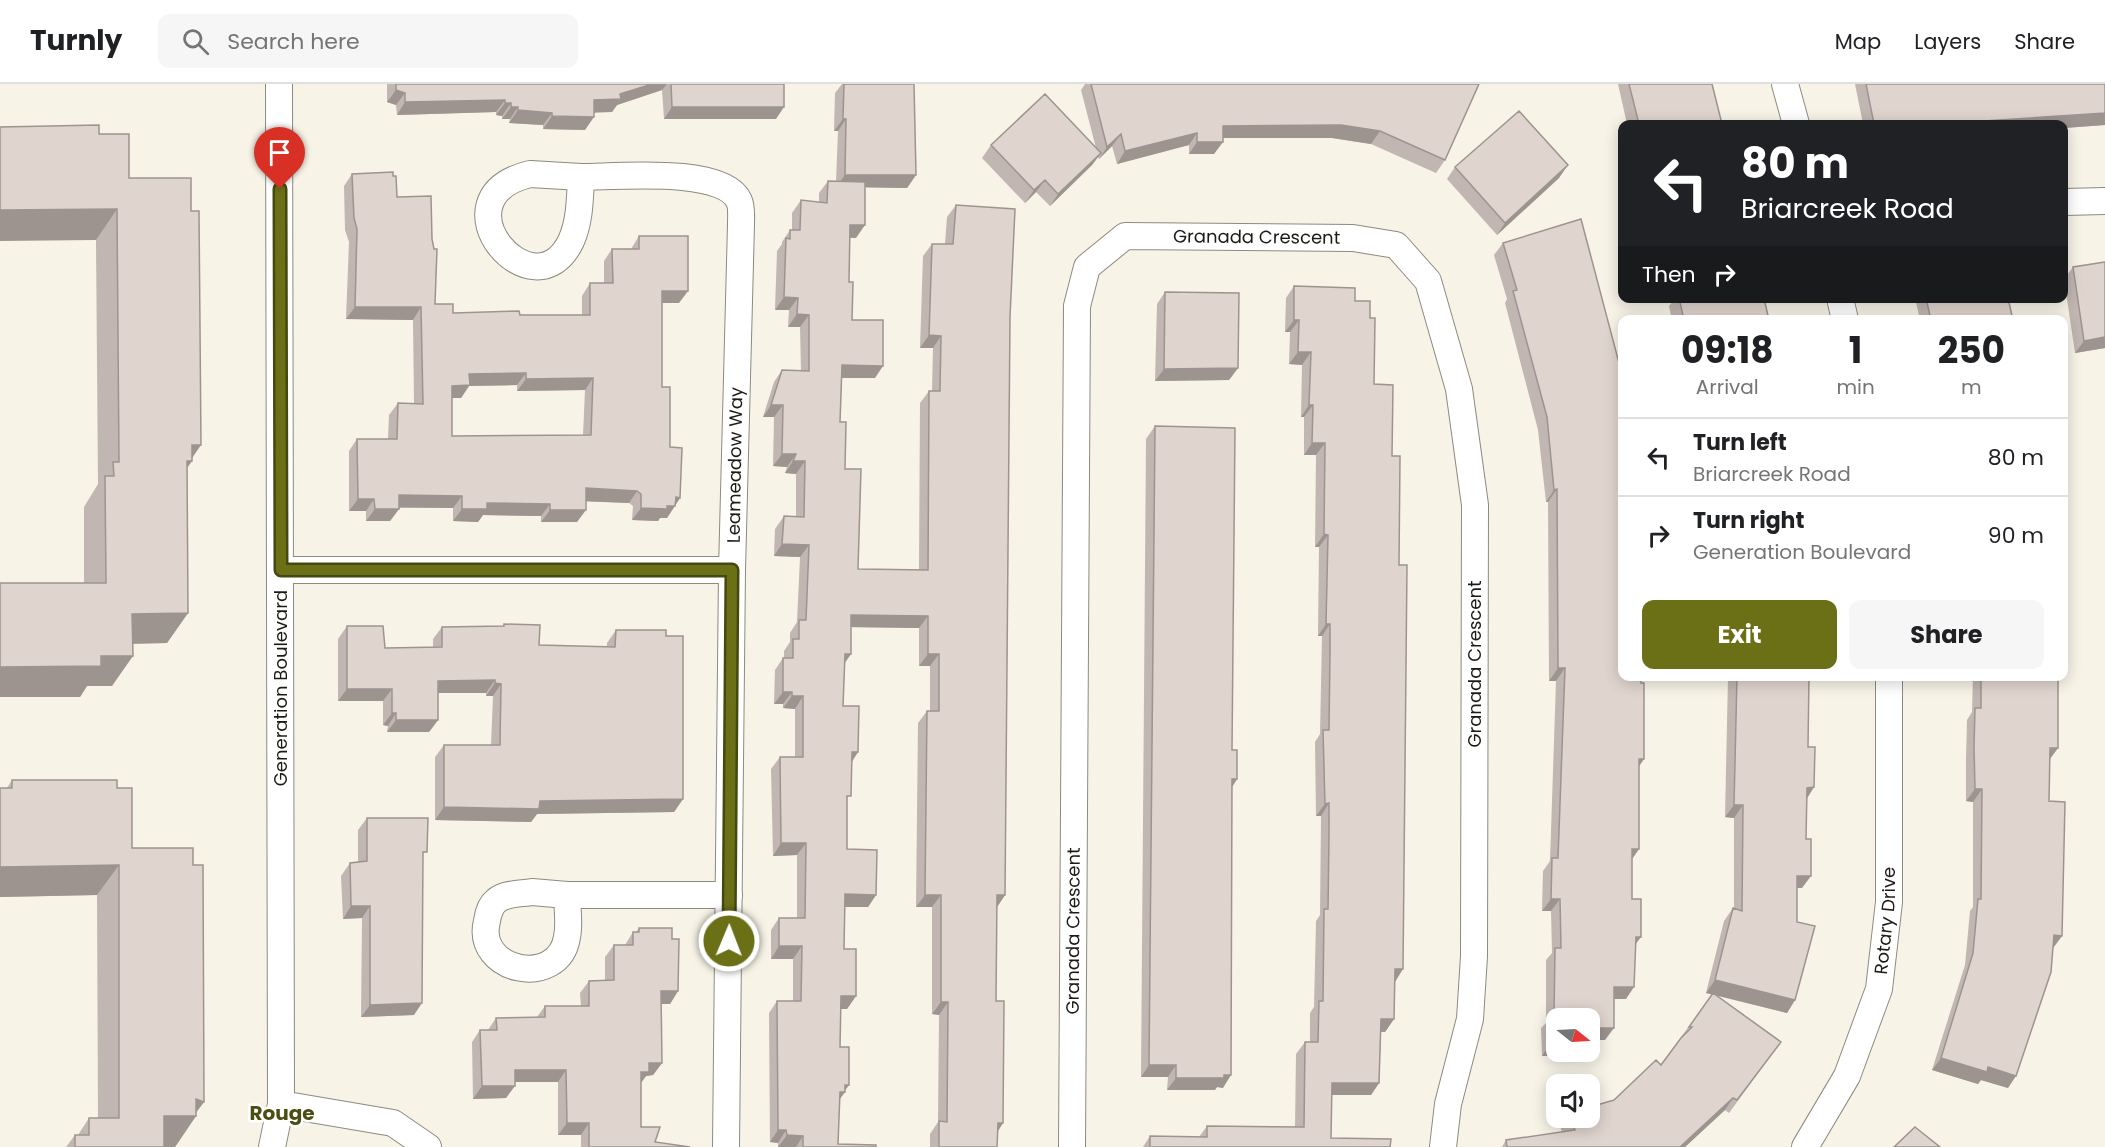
<!DOCTYPE html>
<html lang="en">
<head>
<meta charset="utf-8">
<style>
	:root { --surface:#fff; --page:#f6f6f6; --text:#202124; --muted:#757577; --line:#e0e0e0; --accent:#6b7017 }
	body { margin:0; font-family:Poppins,sans-serif; background:var(--page); color:var(--text); height:100vh; display:flex; flex-direction:column; font-size:22px; white-space:nowrap }
	* { box-sizing:border-box; margin:0 }
	p { font-size:20px; color:var(--muted) }
	.icon { flex:none; width:33px; height:33px; fill:none; stroke:currentColor; stroke-width:2; stroke-linecap:round; stroke-linejoin:round }
	.map { position:relative; flex:1; overflow:hidden }
	.details { position:absolute; left:1618px; top:231px; width:450px; height:366px; display:flex; flex-direction:column; background:var(--surface); border-radius:12px; box-shadow:0 3px 15px #0003 }
	.details>* { flex:none }
	.top-card { position:absolute; left:1618px; top:36px; width:450px; height:183px; border-radius:12px; box-shadow:0 3px 15px #0003; background:#202124; color:#fff; overflow:hidden }
	.needle { width:39px; rotate:108deg }
	.tools { position:absolute; left:1546px; top:924px; display:grid; gap:12px }
	.tools a { display:grid; place-items:center; width:54px; height:54px; border-radius:12px; background:var(--surface); box-shadow:0 3px 15px #0003; font-size:30px }
	.pin { position:absolute; display:grid; place-items:center; width:51px; height:51px; color:#fff; margin:-62px -26px; border-radius:50% 50% 50% 0; rotate:-45deg; box-shadow:0 0 6px #0007 }
	.pin .icon { rotate:45deg }
	.me { position:absolute; width:66px; margin:-33px; rotate:1deg; stroke-linejoin:round; filter:drop-shadow(0 0 4px #0008) }
	.turn { display:flex; align-items:center; gap:21px; height:126px; padding:0 24px; font-size:27px }
	.turn .icon { width:78px; height:78px; stroke-width:2.5 }
	.turn b { display:block; font-size:42px; line-height:51px }
	.then { display:flex; align-items:center; height:57px; padding:0 24px; background:#0003; gap:12px; font-size:22px }
	.eta { display:flex; justify-content:space-evenly; align-items:center; height:102px; text-align:center }
	.eta b { font-size:36px; font-weight:700; line-height:42px }
	.button { display:flex; gap:12px; margin-top:auto; padding:12px 24px }
	.button a { flex:1; height:69px; border-radius:12px; background:var(--accent); color:#fff; font-size:24px; font-weight:700; line-height:69px; text-align:center }
	.button a+a { background:var(--page); color:var(--text) }
	ul { padding:0; list-style:none }
	li { display:flex; align-items:center; gap:18px; height:78px; padding:0 24px; border-top:2px solid var(--line) }
	li div { flex:1 }
	li b { display:block; font-size:22px }
	li em { font-style:normal }
	header { display:flex; align-items:center; gap:36px; box-sizing:border-box; height:84px; padding:0 30px; background:var(--surface); border-bottom:2px solid var(--line) }
	header strong { font-size:28px }
	nav { display:flex; gap:33px; margin-inline-start:auto; font-size:21px }
	.search { width:420px; height:54px; background:var(--page); display:flex; align-items:center; gap:15px; box-sizing:border-box; padding:0 21px; border-radius:12px; color:var(--muted); font-size:22px }
	.map>svg:first-child { display:block }
</style>
</head>
<body>
<header>
<strong>Turnly</strong>
<div class="search"><svg class="icon" aria-label="search" viewBox="0 0 24 24"><circle cx="10" cy="10" r="6"/><path d="M15 15l6 6"/></svg>Search here</div>
<nav><a>Map</a><a>Layers</a><a>Share</a></nav>
</header>
<div class="map">
<svg width="2105" height="1063" viewBox="0 0 2105 1063">
	<rect width="100%" height="100%" fill="#f7f3e7"/>
	<g fill="none" stroke-linecap="round" stroke-linejoin="round">
		<g stroke="#8d8a7f" stroke-width="28">
			<g id="street">
				<path d="M1785 0 1796 40"/>
				<path d="M530 90 581 93C580 113 580 138 571 157 534 234 431 114 530 90Z"/>
				<path d="M581 93C615 93 724 82 739 117 742 123 741 133 741 140L732 486 726 1063"/>
				<path d="M2064 118 2105 117"/>
				<path d="M1840 214 1845 236"/>
				<path d="M281 486H732"/>
				<path d="M532 808 567 811C567 825 570 839 567 853 559 905 474 888 487 837 488 830 491 821 496 817 505 809 521 810 532 808Z"/>
				<path d="M567 811H729"/>
				<path d="M281 1020 393 1039 428 1063"/>
				<path d="M272 1063 281 1020 279 0"/>
				<path id="s1" d="M1072 1063 1077 222 1087 183 1125 152 1353 154 1396 161 1428 197 1459 305 1475 421 1474 872 1470 935 1448 1020 1443 1063"/>
				<path id="s2" d="M1805 1063 1847 992 1879 905 1889 818V592"/>
			</g>
		</g>
		<use href="#street" stroke="#fff" stroke-width="26"/>
	</g>
	<path fill="#c1b6b1" fill-rule="evenodd" d="M387 0H784L776 35H664L662 6 617 21 612 28H594L585 46 543 45V41L509 39 510 35H502V32L496 31V28L397 31 396 21 387 18Z
		M842 0H844L916 91 907 104 865 103 856 154H850L849 198 852 236 875 294H842L840 338 845 385 858 485 919 486 920 319 929 307H932L933 264H920L923 172 932 160H945L947 133 956 121 1010 233 1005 811 997 823 996 917 997 1063H930V1050L938 1038 939 931 932 930V823H916L918 639 927 627H930V582H919V544L851 543V570L845 579 843 622 858 668 852 678 847 718V765L876 811 868 823H845L844 865 856 912 847 925H841L840 963 845 1008 839 1016 838 1060 876 1063H778V1059L770 1058 769 929 777 917H793V875H771V846L779 834H797V771L773 772 771 685 780 673H795V625L783 624V620H774L775 586 783 574H784V567L790 558V549L797 538 800 473 774 472 775 445 784 432 796 433V390L785 389 787 383 773 382 774 333H763L774 298 782 286 801 287 800 243H788L789 226H775L777 167 782 160V158L790 146H792V129L801 116 819 118V109L828 97H836L838 47H834L835 9Z
		M1085 0H1479L1445 76 1436 89 1371 60 1332 54H1223L1214 70H1189V61L1117 80 1112 62 1099 75 1098 73 1092 81 1050 122 1036 108 1025 119 982 74 991 61 1096 64 1081 6Z
		M1618 0H1712L1722 40H1627Z
		M1855 0H2105V41L2064 44V40H1863Z
		M99 50 129 94 192 373V377L187 383 188 529 167 559 133 560 112 602H87L80 613 84 499V423L98 400 96 156Z
		M1455 83 1559 94 1497 151 1447 95Z
		M352 90 397 113 435 220 453 229 520 231H582V212L590 199H604V177L612 165H631L639 152 679 219H662V303L670 363 680 414 667 434H660L658 437 632 436 633 422 629 419 586 417 577 438H541V432L483 431 478 438 453 437V424H399V425L390 437H366V427H349V367L357 355H388L389 331 398 319H414L413 236 346 235 349 158 345 146 344 102ZM517 301V307L585 306 583 351 452 352V314H461L469 302Z
		M1581 135 1644 675 1639 682V765L1632 775V815L1635 861 1626 915H1614L1605 956 1590 934 1579 972H1542L1541 944 1546 939V876L1552 869 1551 827H1542L1543 787 1550 777 1556 597H1549L1548 418H1546L1538 346 1505 219 1507 215 1494 171 1503 159Z
		M2073 183 2105 264 2075 269 2064 195Z
		M1294 202 1355 217 1370 234 1374 300 1392 372 1395 898 1394 935 1385 948H1381L1379 999 1371 1011H1332L1331 1054 1390 1063H1143L1150 1052 1199 1053 1207 1042 1295 1043 1296 970 1305 958H1310V929L1314 923 1316 837 1320 831 1321 732H1316L1315 658 1320 650 1322 552H1318L1319 463H1315L1316 371H1304V333H1301L1302 281 1289 280 1290 248H1285L1286 214Z
		M1165 208 1238 284 1229 296 1155 297 1157 220Z
		M1672 214H1764L1769 236H1672L1669 222 1673 217Z
		M1915 214H2008L2013 236H1920Z
		M1155 342 1237 695 1232 703 1223 1004 1217 1003 1215 1006H1167L1168 993H1141L1146 355Z
		M504 540 539 561 607 563V559L616 546 666 552 683 715 674 728 537 730 531 738 435 736V673L444 661H491L493 612H486V609H438V636L429 648H387L388 642 383 641V617H338V555L347 542 385 564 433 563V555L442 543 503 542Z
		M1728 592H1809L1808 663 1814 703 1807 714 1802 804H1797L1795 916 1787 929 1717 911 1781 958 1729 1029 1725 1026 1685 1063H1502L1506 1056 1562 1048 1560 1042 1566 1034H1590L1661 981 1712 910 1706 909 1724 837 1733 824 1734 825V734L1725 733Z
		M1973 592H2058V664L2050 675 2049 717 2062 852 2053 864 2008 1004 1981 996 1978 1000 1932 986 1965 881 1970 827 1973 823V718L1966 717V675L1967 636 1972 628Z
		M12 696 117 704 132 764 193 781 204 1018 196 1029V1032L175 1063H66L75 1051H78L89 1034H98L97 811 0 813V704H7Z
		M367 734 423 775 414 931 361 933 362 834 343 835 341 792 350 779 358 778V746Z
		M639 844 672 855 678 907 670 920H661L662 979 653 991 646 992 641 999V1043L655 1058 690 1063H581V1051H558V998H515L506 1014 473 1015 472 958 480 946H488L496 934 537 933 545 922H581L580 909 589 897 605 896V873L614 861H625L633 848H636Z"/>
	<path fill="#9d9490" d="M652 0H667L662 6 617 21 612 28 586 29 594 16 620 10Z
		M396 6 405 9 396 21 387 18Z
		M505 16 496 28 397 31 405 18Z
		M505 19H511L502 32 496 31Z
		M511 23H518L510 35H502Z
		M672 23H784L776 35H664Z
		M518 26 552 29 543 41 509 39Z
		M2105 29V41L2064 44V40H1951L1968 38Z
		M552 32 594 33 585 46 543 45Z
		M843 35H846L838 47H834Z
		M1341 41 1380 47 1371 60 1332 54H1215L1223 42Z
		M1197 49 1189 61 1117 80 1125 67Z
		M1121 50 1112 62 1099 75 1107 63Z
		M1197 58H1223L1214 70H1189Z
		M1101 69 1092 81 1050 122 1058 110Z
		M1568 81 1559 94 1497 151 1505 139Z
		M845 91H916L907 104 836 103Z
		M1045 96 1036 108 1025 119 1034 106Z
		M117 125 96 156 0 157V126Z
		M850 141H865L856 154 842 153Z
		M662 207H688L679 219H653Z
		M784 213 798 214 789 226H775Z
		M355 223H421L413 236 346 235Z
		M797 230 809 231 800 243H788Z
		M1294 236H1299L1290 248H1285Z
		M929 251 941 252 933 264H920Z
		M2105 253V264L2075 269 2084 257Z
		M1298 268H1311L1302 281 1289 280Z
		M842 281 883 282 875 294H834Z
		M1238 284 1229 296 1155 297 1164 285Z
		M526 289 517 301 469 302 461 314H444L452 302 469 290Z
		M593 294 585 306 517 307 526 295Z
		M771 321H783L774 333H763Z
		M1309 321H1313L1304 333H1301Z
		M1312 359H1325L1316 371H1304Z
		M192 361H201L190 377H192L171 407Z
		M782 370H796L787 383 773 382Z
		M793 377H805L796 390 785 389Z
		M586 404 637 407 629 419 577 417Z
		M1557 405 1548 418H1546L1554 406Z
		M399 411 462 412 453 424 391 423Z
		M676 413 680 414 667 434H660L658 437 632 436 641 424Z
		M358 415H374L366 427H349Z
		M487 419 550 420 541 432 483 431 478 438 453 437 462 425Z
		M375 425H399L390 437H366Z
		M550 426H586L577 438H541Z
		M1324 450 1328 451 1319 463H1315Z
		M782 460 809 461 800 473 774 472Z
		M188 529 167 559 111 560 132 530Z
		M851 531 928 532 919 544 842 543Z
		M1326 540H1330L1322 552H1318Z
		M845 570H851L842 582Z
		M928 570H939L930 582H919Z
		M101 572H133L112 602H87L80 613H0V583Z
		M1558 584H1565L1556 597H1549Z
		M495 596 486 609H429L438 597Z
		M495 599 501 600 493 612H486Z
		M347 605H392L383 617H338Z
		M783 608H792L783 620H774Z
		M792 612H803L795 625 783 624Z
		M392 629H396L388 642 383 641Z
		M396 636H438L429 648H387Z
		M2050 664H2058L2049 676Z
		M852 668H858L850 680Z
		M1639 675H1644L1635 688Z
		M1232 695H1237L1229 708Z
		M1814 703 1806 716 1807 704Z
		M1975 705H1982L1973 718 1966 717Z
		M683 715 674 728 537 730 531 738 435 736 444 723 540 717Z
		M1329 719 1321 732H1316L1325 720Z
		M1734 721H1743L1734 734 1725 733Z
		M781 759H806L797 771 773 772Z
		M1632 765H1639L1630 778Z
		M119 781 97 811 0 813V783Z
		M1797 792H1811L1802 804H1788Z
		M845 810 876 811 868 823H836Z
		M925 811H941L932 823H916Z
		M997 811H1005L997 823Z
		M1551 815H1560L1551 827H1542Z
		M351 822H370L362 834 343 835Z
		M2054 851 2062 852 2053 864Z
		M1636 853H1641L1632 865Z
		M779 862H802L793 875H771Z
		M1395 885H1403L1395 898Z
		M1715 896 1795 916 1787 929 1706 909Z
		M1614 903H1634L1626 915H1605Z
		M661 907H678L670 920H653Z
		M841 912H856L847 925H832Z
		M941 918H948L939 931 932 930Z
		M422 919 414 931 361 933 370 921Z
		M1381 935H1394L1385 948 1373 947Z
		M1590 944H1614L1605 956H1590Z
		M1550 960H1557V968H1583L1579 972H1542Z
		M1941 974 1988 983 2016 992 2008 1004 1981 996 1978 1000 1932 986Z
		M649 979H662L653 991 646 992 640 1000H633Z
		M1149 981H1176L1168 993H1141Z
		M515 986H566L558 998H506Z
		M1224 991H1231L1223 1004 1217 1003 1215 1006H1167L1176 994Z
		M1332 999H1379L1371 1011H1323Z
		M845 1001H849L844 1008H845L836 1020 831 1021Z
		M482 1002H515L506 1014 473 1015Z
		M1733 1014 1725 1026 1685 1063H1680Z
		M196 1015 204 1018 193 1032H196L175 1063H143L164 1032Z
		M567 1039H589L581 1051H558Z
		M998 1039H1003L995 1052Z
		M778 1046H786L778 1059 770 1058Z
		M787 1051 803 1052 796 1063H778Z"/>
	<path fill="#e0d4ce" stroke="#9d9490" stroke-width="1.5" fill-rule="evenodd" d="M396 0H652L620 10 621 15 594 16V33L552 32V29L518 26V23H511V19H505V16L405 18V9L396 6Z
		M671 0H784V23H672Z
		M844 0H914L916 91H845L846 35H843Z
		M1091 0H1479L1445 76 1380 47 1341 41 1223 42V58H1197V49L1125 67 1121 50 1107 63Z
		M1629 0H1712L1722 40H1639Z
		M1866 0H2105V29L1968 38 1951 40H1874Z
		M1045 10 1101 69 1058 110 1045 96 1034 106 991 61Z
		M1519 27 1568 81 1505 139 1455 83Z
		M99 41V50H129V94H191V127H199L201 361H192V377H187L188 529 132 530 133 572H101V582L0 583V499H106L105 392H114L113 378H119L117 125 0 126V43Z
		M393 88V92H396L397 113 431 112 432 155 434 165H437L435 220H453V229L519 227 520 231H590V199H613L612 165H639V152H688V207H662V303H670V363L682 364 680 414 676 413 675 422H667V425L641 424V410L637 407 586 404V426H550V420L487 419V425H462V412L399 411V425H375L374 415H358L357 355H397L398 319 423 320 421 223H355L357 145 354 134 352 90ZM526 289V295L593 294 591 351 452 352V302L470 301 469 290Z
		M828 97 865 98V141H850L849 198H853L852 236H883V282L842 281 840 338H846L845 385H861L858 485 928 486 929 307H940L941 252 929 251 932 160H953L956 121 1015 125 1010 233 1005 811H997L996 917H1004L1003 1039H998L997 1063H939V1037L947 1038 948 918H941V811H925L927 627H939V570H928V532L851 531V570H845L843 622H859L858 668H852L851 712H847V765L877 766 876 811 845 810 844 865H856V912H841L840 963H849V1001H845V1008H840L838 1060 876 1061V1063H803V1052L787 1051 786 1046H778L777 917H801L802 862H779V834H805L806 759H781L780 673H803V612H792V608H783V574H793V555H799V536H806L809 461 782 460 784 432 804 433 805 377H793L796 370H782L783 321H771L782 286 809 287V231L797 230 798 214 784 213 786 154 790 155V146H800L801 116 827 119Z
		M1581 135 1623 294V592H1641V599H1644V675H1639V765H1632V815H1641V853H1636L1634 903H1614V944H1590V934H1557V960H1550V932H1554L1555 864H1561L1560 815H1551L1552 774H1558L1565 584H1558L1557 405 1554 406 1547 333 1513 207 1517 206 1503 159Z
		M2105 178V253L2084 257 2073 183Z
		M1294 202 1355 204V217H1370V234H1375L1374 300 1393 301 1392 372H1400L1399 481H1407L1403 885H1395L1394 935H1381L1379 999H1332L1331 1054 1391 1055 1390 1063H1150V1052L1207 1053V1042L1304 1043 1305 958H1318L1319 917H1323L1324 825H1328L1329 751V719L1325 720 1323 646H1329L1330 568V540H1326L1328 451 1324 450 1325 359H1312L1313 321H1309L1311 268H1298L1299 236H1294Z
		M1165 208 1239 209 1238 284 1164 285Z
		M1679 214H1764L1769 236H1684Z
		M1926 214H2008L2013 236H1931Z
		M1155 342 1235 344 1232 666H1237V695H1232L1231 991H1224V994H1176V981H1149Z
		M2064 539H2066V576H2064Z
		M504 540 540 541 539 561 615 563 616 546H666V552H683V715L540 717 539 725 444 723V661H500L501 600 495 599V596L438 597V636H396V629H392V605H347V542H383L385 564 442 563V543L504 542Z
		M1737 592H1809L1808 663H1815L1814 703 1807 704 1806 755H1811V792H1797V838L1815 842 1795 916 1715 896 1733 824 1742 827 1743 721H1734Z
		M1981 592H2058V664H2050L2049 717 2065 718 2062 852 2054 851 2051 888 2016 992 1988 983 1987 988 1941 974 1973 869 1978 815H1981L1982 705H1975L1974 663 1975 624H1981Z
		M12 696H117V704H132V764H193V781H203L204 1018 196 1015V1032H164V1063H75V1051H89V1034H119V781L0 783V704H12Z
		M367 734H428L427 768H423L422 919 370 921V822H351L350 779 367 777Z
		M639 844H672V855H679L678 907H661L662 979H649V988H641V1043H660L655 1058 690 1063H589V1039H567L566 986H515V1002H482L480 946H497L496 934 545 933V922H589V897L614 896V861H633V848H639Z
		M1713 909 1781 958 1737 1016 1733 1014 1680 1063H1507L1506 1056 1575 1046 1570 1034H1590V1023L1614 1016 1656 976 1661 981 1681 954 1692 943H1689Z
		M1915 1043 1940 1063H1894Z"/>
	<g fill="none" stroke-linecap="round" stroke-linejoin="round">
		<g stroke="#46490f" stroke-width="15">
			<path id="route" d="M280 105 281 486H732L729 857"/>
		</g>
		<use href="#route" stroke="#6b7017" stroke-width="10"/>
	</g>
	<g text-anchor="middle" stroke-width="5" stroke-linejoin="round" paint-order="stroke">
		<g font-size="18" fill="#1c1b16" stroke="#fff">
			<text dy="6" stroke="none"><textPath href="#s1" startOffset="1062">Granada Crescent</textPath></text>
			<text transform="translate(735 381) rotate(-89)" y="6">Leameadow Way</text>
			<text transform="translate(1475 580) rotate(-90)" y="6">Granada Crescent</text>
			<text transform="translate(281 604) rotate(-90)" y="6">Generation Boulevard</text>
			<text dy="6" stroke="none"><textPath href="#s2" startOffset="244">Rotary Drive</textPath></text>
			<text dy="6" stroke="none"><textPath href="#s1" startOffset="216">Granada Crescent</textPath></text>
		</g>
		<g font-size="20" font-weight="bold" fill="#4a4e12" stroke="#fff">
			<text x="282" y="1036">Rouge</text>
		</g>
	</g>
</svg>
<div class="tools">
<a><svg class="needle" viewBox="-14 -14 28 28"><path d="M0-13l5 13h-10z" fill="#e53935"/><path d="M0 13l5-13h-10z" fill="#757577"/></svg></a>
<a><svg class="icon" aria-label="sound" viewBox="0 0 24 24"><path d="M4 9h4l5-4v14l-5-4H4zM17 9q2 3 0 6"/></svg></a>
</div>
<div class="pin" style="left:280px;top:105px;background:#d93025"><svg class="icon" aria-label="arrive" viewBox="0 0 24 24"><path d="M6 21V4h12l-3 4 3 4H6"/></svg></div>
<svg class="me" style="left:729px;top:857px" viewBox="-20 -20 40 40"><circle r="17" fill="#6b7017" stroke="#fff" stroke-width="3"/><path d="M0-11L8 9 0 5-8 9z" fill="#fff"/></svg>
<div class="top-card">
<div class="turn"><svg class="icon" aria-label="left" viewBox="0 0 24 24"><path d="M17 20v-9H6M10 6l-5 5 5 5"/></svg><div><b>80 m</b>Briarcreek Road</div></div>
<div class="then">Then<svg class="icon" aria-label="right" viewBox="0 0 24 24"><path d="M7 20v-9h11M14 6l5 5-5 5"/></svg></div>
</div>
<section class="details">
<div class="eta">
<div><b>09:18</b><p>Arrival</p></div>
<div><b>1</b><p>min</p></div>
<div><b>250</b><p>m</p></div>
</div>
<ul>
<li><svg class="icon" aria-label="left" viewBox="0 0 24 24"><path d="M17 20v-9H6M10 6l-5 5 5 5"/></svg><div><b>Turn left</b><p>Briarcreek Road</p></div><em>80 m</em></li>
<li><svg class="icon" aria-label="right" viewBox="0 0 24 24"><path d="M7 20v-9h11M14 6l5 5-5 5"/></svg><div><b>Turn right</b><p>Generation Boulevard</p></div><em>90 m</em></li>
</ul>
<div class="button"><a>Exit</a><a>Share</a></div>
</section>
</div>
</body>
</html>
